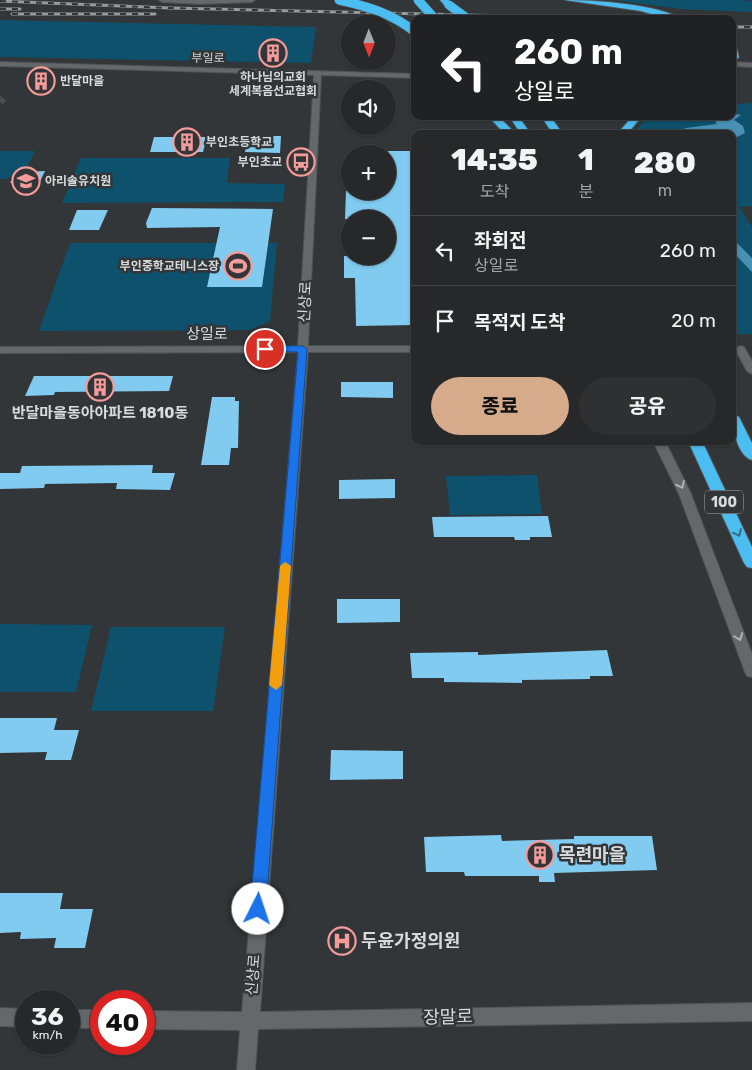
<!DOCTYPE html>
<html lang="ko">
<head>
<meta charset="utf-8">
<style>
	:root { --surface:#26282a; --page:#2e3032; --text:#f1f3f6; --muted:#a4a6a8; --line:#424447; --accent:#d6ab8b }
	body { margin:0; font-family:Rubik,"Noto Sans KR",sans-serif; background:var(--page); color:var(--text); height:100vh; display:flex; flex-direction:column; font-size:19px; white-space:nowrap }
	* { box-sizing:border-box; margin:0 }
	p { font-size:16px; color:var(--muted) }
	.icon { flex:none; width:28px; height:28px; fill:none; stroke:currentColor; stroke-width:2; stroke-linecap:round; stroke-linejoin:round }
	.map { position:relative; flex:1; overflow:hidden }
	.panel { position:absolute; left:411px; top:130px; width:325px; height:315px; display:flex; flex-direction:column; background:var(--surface); border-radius:10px; box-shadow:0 1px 4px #0004,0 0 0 1px var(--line) }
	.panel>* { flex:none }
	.banner { position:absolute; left:411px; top:15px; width:325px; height:105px; border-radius:10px; box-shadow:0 1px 4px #0004,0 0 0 1px var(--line); background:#202124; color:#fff; overflow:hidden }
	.needle { width:32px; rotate:179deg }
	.tools { position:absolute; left:341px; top:15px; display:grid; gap:10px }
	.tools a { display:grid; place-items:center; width:55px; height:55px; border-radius:50%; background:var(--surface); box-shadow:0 1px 4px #0004,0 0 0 1px var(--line); font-size:25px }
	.speed { position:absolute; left:15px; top:990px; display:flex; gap:10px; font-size:25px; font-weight:700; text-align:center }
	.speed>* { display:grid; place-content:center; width:65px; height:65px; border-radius:50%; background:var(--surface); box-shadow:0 1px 4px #0004,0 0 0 1px var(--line); line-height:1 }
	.speed small { font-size:12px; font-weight:400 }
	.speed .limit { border:8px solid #d22; background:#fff; color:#111 }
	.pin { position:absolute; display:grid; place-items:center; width:42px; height:42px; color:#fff; margin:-21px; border:2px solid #fff; border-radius:50%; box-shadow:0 1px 5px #0007 }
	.me { position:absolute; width:55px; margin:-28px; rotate:4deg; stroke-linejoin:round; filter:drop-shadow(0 0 4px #0008) }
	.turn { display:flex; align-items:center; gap:18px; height:105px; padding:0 20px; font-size:22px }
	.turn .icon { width:65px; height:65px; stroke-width:2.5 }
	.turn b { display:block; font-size:35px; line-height:42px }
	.eta { display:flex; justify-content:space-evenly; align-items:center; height:85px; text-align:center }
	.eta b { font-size:30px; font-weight:800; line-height:35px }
	.primary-button { display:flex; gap:10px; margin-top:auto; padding:10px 20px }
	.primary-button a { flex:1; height:58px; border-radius:30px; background:var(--accent); color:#111; font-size:20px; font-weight:800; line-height:58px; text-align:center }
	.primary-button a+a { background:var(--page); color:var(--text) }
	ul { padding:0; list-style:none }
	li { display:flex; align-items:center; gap:15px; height:70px; padding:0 20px; border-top:1px solid var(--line) }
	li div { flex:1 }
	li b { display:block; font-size:19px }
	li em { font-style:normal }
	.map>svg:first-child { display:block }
</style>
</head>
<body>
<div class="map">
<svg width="752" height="1070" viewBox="0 0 752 1070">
	<rect width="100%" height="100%" fill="#323638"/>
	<path fill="#0e516d" d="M615 0H742L752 1V12L680 9Z
		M0 20 316 27 311 63 0 57Z
		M752 103V206L739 207 752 227V334H733L732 134H634L647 116H732L733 104Z
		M0 151H35L27 167 6 179H0Z
		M81 158H230L227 183 285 184 283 202 62 203Z
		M70 243H277L270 321 250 330 39 331Z
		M537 475 542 514 450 515 446 476Z
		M0 624 92 625 76 692H0Z
		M111 627H225L213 711H91Z"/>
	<path fill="#4791b5" d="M736 114 741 115 734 120 743 126 745 133 733 139 732 134H672L686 128 717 124 715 122Z
		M732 238 752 258V272L733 252Z"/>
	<path fill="#81caf0" d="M247 136H281L280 153 245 152Z
		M154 137H207L203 152H150Z
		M388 151H415V325L356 326 355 278H344V256H388V219H345L346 191H388Z
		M45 171 35 192H30L28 196 10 182 24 172Z
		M152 208 273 209 262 287H207L220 227 147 228 146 223Z
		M77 210H108L99 230H69Z
		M34 376H173L169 391 55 392 54 395 25 396Z
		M341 382H393V398L341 397Z
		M212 397H235V401H239L238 448H231L229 465H201Z
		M153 465 152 473H175L170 490 116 489 117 483 45 484 44 488 0 489V473H20L22 466Z
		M395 479V498L339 499V480Z
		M548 516 552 537H530V540H515L514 537H434L432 517Z
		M337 599H400V622L337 623Z
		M607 650 613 676H590V679L522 680V683L444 682V678H412L410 653 478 652V655Z
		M0 718H57L54 730H79L71 760H45L47 752 0 753Z
		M331 750 403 751V779L330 780Z
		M501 835 502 841 574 839V836H652L657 870 554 873 555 882H539V876H465L464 872H426L424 837Z
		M0 893H63L60 909H93L85 948H54L56 938 20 939 21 932 0 933Z"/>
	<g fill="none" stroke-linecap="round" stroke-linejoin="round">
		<path stroke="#4b4f50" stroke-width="8" stroke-dasharray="8 4" stroke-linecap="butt" d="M0 102 3 98"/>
		<g stroke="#4f5254" stroke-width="2">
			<path id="minor" d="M159 0H255L252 2 201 4 162 2Z
				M0 62 415 74V78L321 75 308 346H415V352H308L260 1012 752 1003V1021L258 1029 255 1070H237L240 1030 144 1029V1011L242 1012 298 352 0 353V347L298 346 314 75 0 66Z
				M732 62 752 63V67L732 66Z
				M740 346 744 347 752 361V374L747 371 735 349Z
				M653 441H665L691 494 752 654V677L747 676 745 672 679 494Z
				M0 1008 26 1009V1027L0 1026Z
				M69 1010H101V1028H69Z"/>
		</g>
		<g stroke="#4f5254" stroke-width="2">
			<path id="highway" d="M440 0H448L453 5 446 7Z
				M565 0C594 0 658 4 682 19H668L641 11Z
				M732 44 736 46 739 57 732 64Z
				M488 116H498L516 134H505Z
				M509 116H518L531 134H521Z
				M541 116H550L563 134H553Z
				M633 116H642L627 134H617Z
				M732 413 739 417 752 443V460C737 456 732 426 732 413Z
				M688 441H702L752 547V568L747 567 744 563Z"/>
		</g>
		<use href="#minor" fill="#64686a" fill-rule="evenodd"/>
		<use href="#highway" fill="#4bbdf1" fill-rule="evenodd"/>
		<g stroke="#999c9e" stroke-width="3">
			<path id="rail" d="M0 1 170 8 635 19
				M0 9H20
				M12 14H155
				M732 27H752"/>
		</g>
		<use href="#rail" stroke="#323638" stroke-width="2" stroke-dasharray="6" stroke-linecap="butt"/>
		<g stroke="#4f5254" stroke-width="10" stroke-linecap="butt">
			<path id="highway-bridge" d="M339 0C367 6 393 14 415 32
				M418 0 435 19
				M449 5 468 19"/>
		</g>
		<use href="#highway-bridge" stroke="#4bbdf1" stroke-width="9"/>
	</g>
	<defs><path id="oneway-chevron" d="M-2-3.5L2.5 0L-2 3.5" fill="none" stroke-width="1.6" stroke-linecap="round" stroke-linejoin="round" transform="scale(1.25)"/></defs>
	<g stroke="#afb2b3">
		<use href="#oneway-chevron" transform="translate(681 485) rotate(64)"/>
		<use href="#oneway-chevron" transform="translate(739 637) rotate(69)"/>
	</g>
	<use stroke="#3c6c82" href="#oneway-chevron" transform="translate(738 533) rotate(65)"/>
	<path fill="#1a73e8" stroke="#114b97" d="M265 346H303L307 349 266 909 263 914 258 916 253 914 250 909 298 352 261 351V347Z"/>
	<path fill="#f59e0b" d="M285 562 291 566 282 685 276 690 269 685 280 566Z"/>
	<defs>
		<g id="building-ring" transform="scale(1.4375)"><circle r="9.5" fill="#323638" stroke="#f59b99" stroke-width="1.5"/><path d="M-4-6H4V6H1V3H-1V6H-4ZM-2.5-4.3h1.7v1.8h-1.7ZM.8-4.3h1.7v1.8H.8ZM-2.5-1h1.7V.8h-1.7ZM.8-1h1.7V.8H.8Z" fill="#f59b99"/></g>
		<g id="bus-ring" transform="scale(1.4375)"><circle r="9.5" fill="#323638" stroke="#f59b99" stroke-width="1.5"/><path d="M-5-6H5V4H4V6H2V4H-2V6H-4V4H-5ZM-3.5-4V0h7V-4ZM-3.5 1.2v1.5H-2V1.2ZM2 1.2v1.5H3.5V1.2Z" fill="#f59b99"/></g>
		<g id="school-ring" transform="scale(1.4375)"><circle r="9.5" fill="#323638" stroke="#f59b99" stroke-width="1.5"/><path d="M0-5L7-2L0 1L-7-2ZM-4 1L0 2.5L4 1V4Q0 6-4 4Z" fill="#f59b99"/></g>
		<g id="stadium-ring" transform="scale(1.4375)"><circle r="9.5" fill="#323638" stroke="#f59b99" stroke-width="1.5"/><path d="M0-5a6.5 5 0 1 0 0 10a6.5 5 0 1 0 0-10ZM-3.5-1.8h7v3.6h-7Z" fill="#f59b99"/></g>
		<g id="hospital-ring" transform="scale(1.4375)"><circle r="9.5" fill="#323638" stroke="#f59b99" stroke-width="1.5"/><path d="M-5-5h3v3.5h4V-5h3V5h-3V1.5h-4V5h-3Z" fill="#f59b99"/></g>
	</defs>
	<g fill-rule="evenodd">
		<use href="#building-ring" x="273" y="53"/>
		<use href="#building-ring" x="41" y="81"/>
		<use href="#building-ring" x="187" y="142"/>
		<use href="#bus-ring" x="301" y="162"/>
		<use href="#school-ring" x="26" y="181"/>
		<use href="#stadium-ring" x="238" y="266"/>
		<use href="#building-ring" x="100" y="387"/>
		<use href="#building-ring" x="540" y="855"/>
		<use href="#hospital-ring" x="342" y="941"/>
	</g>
	<g text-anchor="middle" stroke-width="5" stroke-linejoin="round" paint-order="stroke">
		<g font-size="12" fill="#d8dadb" stroke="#323638">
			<text transform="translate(208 58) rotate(1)" y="4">부일로</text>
		</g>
		<g font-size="12" font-weight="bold" fill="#d8dadb" stroke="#323638" text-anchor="start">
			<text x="273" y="81" text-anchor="middle">하나님의교회<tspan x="273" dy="14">세계복음선교협회</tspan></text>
			<text x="60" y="85">반달마을</text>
			<text x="206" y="146">부인초등학교</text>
			<text x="282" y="166" text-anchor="end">부인초교</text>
			<text x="45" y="185">아리솔유치원</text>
			<text x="219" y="270" text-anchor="end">부인중학교테니스장</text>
		</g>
		<rect fill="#323638" stroke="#a6a9aa" stroke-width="1" x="705" y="490.5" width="38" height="23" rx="4"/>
		<g font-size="14" font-weight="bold" fill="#d8dadb">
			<text x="724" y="507">100</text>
		</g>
		<g font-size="15" fill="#d8dadb" stroke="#323638">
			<text transform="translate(305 302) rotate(-87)" y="5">신상로</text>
			<text x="207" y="339">상일로</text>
			<text transform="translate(253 975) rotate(-85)" y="5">신상로</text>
		</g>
		<g font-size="15" font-weight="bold" fill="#d8dadb" stroke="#323638">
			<text x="100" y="418">반달마을동아아파트 1810동</text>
		</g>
		<g font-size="18" font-weight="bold" fill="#d8dadb" stroke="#323638" text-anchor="start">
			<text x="559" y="861">목련마을</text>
			<text x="361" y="947">두윤가정의원</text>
		</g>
		<g font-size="18" fill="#d8dadb" stroke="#323638">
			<text transform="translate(448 1017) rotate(-1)" y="6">장말로</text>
		</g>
	</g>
</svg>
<div class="tools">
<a><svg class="needle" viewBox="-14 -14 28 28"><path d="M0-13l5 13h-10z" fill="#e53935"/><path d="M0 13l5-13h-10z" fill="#a4a6a8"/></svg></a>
<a><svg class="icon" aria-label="sound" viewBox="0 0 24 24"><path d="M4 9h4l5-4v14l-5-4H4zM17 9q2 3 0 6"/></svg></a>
<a>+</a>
<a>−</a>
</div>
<div class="speed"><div>36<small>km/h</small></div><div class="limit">40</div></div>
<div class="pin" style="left:265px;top:349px;background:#d93025"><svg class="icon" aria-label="arrive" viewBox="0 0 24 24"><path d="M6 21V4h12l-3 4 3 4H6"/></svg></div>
<svg class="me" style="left:258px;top:909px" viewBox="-20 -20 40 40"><circle r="19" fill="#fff"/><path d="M0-13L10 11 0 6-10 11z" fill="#1a73e8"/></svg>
<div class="banner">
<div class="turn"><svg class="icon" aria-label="left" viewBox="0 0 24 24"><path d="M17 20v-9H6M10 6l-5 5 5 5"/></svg><div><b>260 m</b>상일로</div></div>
</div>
<section class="panel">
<div class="eta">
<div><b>14:35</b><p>도착</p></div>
<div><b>1</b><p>분</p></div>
<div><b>280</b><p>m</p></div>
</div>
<ul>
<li><svg class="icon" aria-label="left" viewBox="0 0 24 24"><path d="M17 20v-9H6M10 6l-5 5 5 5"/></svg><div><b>좌회전</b><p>상일로</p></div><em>260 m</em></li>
<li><svg class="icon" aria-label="arrive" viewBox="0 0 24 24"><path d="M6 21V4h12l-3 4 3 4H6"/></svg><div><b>목적지 도착</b></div><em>20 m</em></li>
</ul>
<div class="primary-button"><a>종료</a><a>공유</a></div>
</section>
</div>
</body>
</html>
